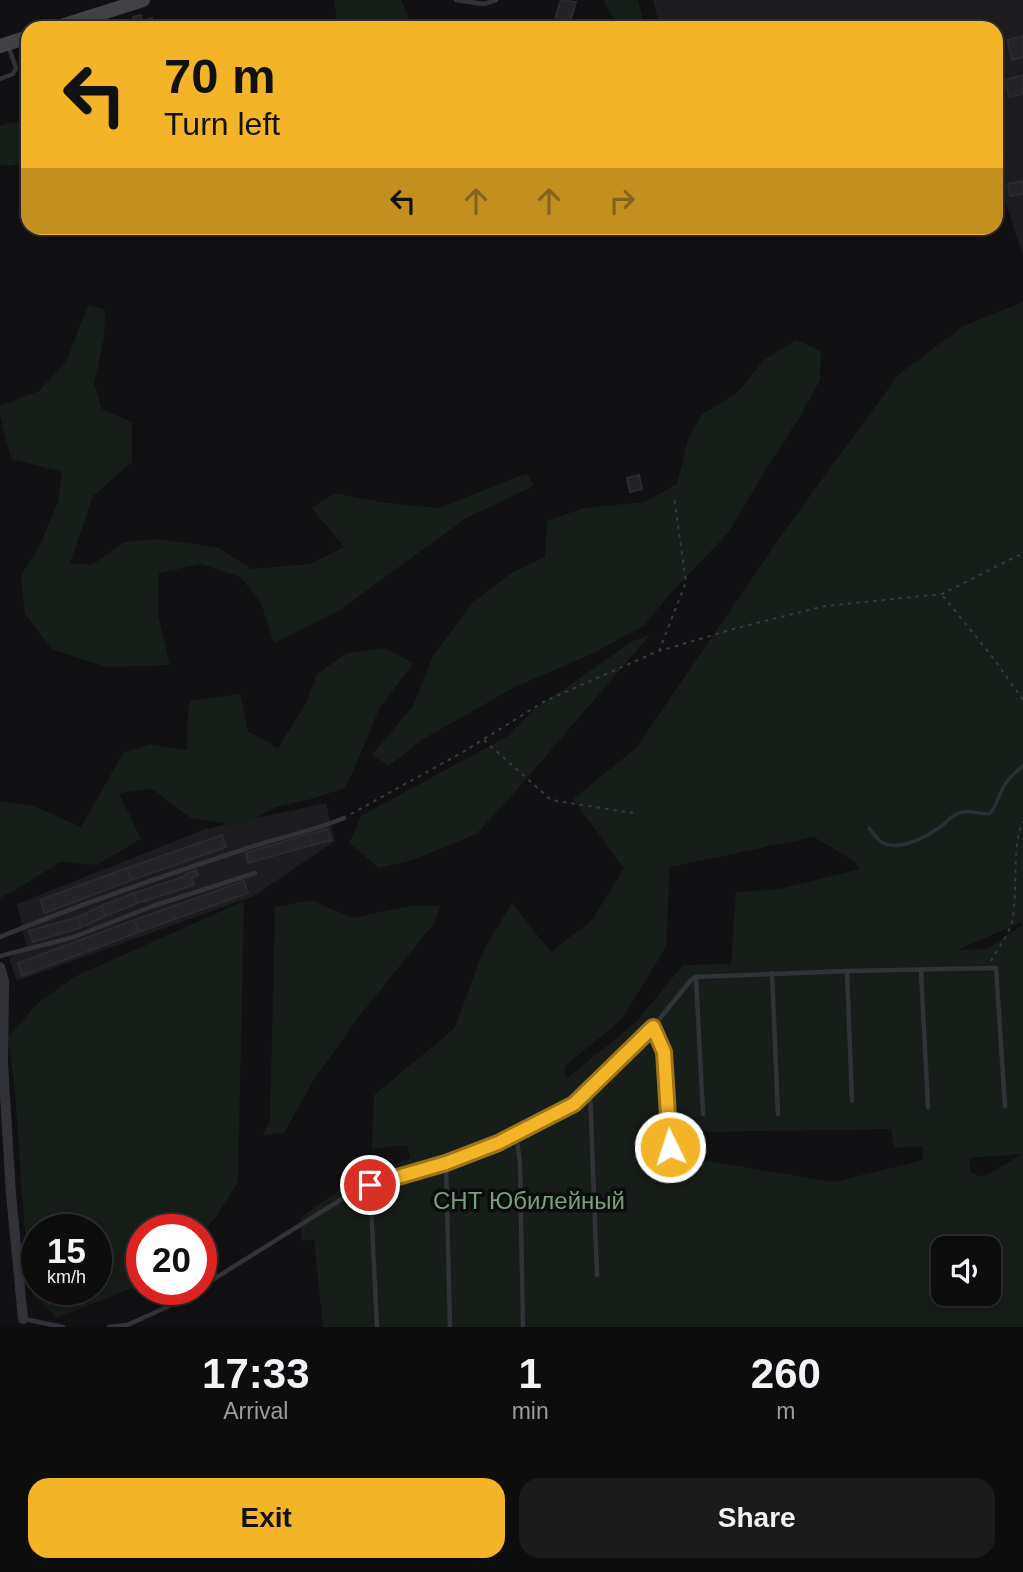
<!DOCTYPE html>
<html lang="en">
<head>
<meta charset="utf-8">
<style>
	:root { --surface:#0d0d0e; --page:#1b1b1c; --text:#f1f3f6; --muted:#9a9c9e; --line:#2d2d2e; --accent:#f4b428 }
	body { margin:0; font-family:Arial,sans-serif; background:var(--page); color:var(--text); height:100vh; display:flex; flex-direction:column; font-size:26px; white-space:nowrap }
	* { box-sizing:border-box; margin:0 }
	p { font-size:23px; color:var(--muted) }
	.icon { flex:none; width:38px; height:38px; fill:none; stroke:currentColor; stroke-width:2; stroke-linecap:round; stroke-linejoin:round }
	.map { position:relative; height:1327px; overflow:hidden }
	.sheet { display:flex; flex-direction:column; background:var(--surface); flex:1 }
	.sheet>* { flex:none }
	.guide { position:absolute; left:21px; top:21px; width:982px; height:214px; border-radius:21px; box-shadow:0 4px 10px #0003,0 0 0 2px var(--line); background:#f4b428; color:#111; overflow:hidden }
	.buttons { position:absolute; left:931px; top:1236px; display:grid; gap:14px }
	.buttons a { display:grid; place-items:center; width:70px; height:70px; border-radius:14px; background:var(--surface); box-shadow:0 4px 10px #0003,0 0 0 2px var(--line); font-size:35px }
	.speed { position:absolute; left:21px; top:1214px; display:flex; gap:14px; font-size:35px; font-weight:700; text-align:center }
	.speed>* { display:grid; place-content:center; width:91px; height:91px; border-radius:50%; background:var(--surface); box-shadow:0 4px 10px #0003,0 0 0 2px var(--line); line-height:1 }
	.speed small { font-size:18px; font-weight:400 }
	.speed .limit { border:10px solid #d22; background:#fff; color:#111 }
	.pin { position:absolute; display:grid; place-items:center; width:60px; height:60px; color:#fff; margin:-30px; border:4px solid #fff; border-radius:50%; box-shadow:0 2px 7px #0007 }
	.me { position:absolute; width:77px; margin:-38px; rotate:356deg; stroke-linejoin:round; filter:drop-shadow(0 0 5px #0008) }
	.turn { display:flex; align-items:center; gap:24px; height:147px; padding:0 28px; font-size:32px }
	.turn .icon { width:91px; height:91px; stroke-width:2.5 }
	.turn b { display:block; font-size:49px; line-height:60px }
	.lanes { display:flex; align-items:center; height:66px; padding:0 28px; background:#0003; justify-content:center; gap:35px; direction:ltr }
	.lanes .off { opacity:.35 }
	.eta { display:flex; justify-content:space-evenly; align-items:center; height:119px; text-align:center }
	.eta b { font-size:42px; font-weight:700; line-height:49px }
	.button { display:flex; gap:14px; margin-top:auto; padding:14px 28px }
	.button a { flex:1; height:80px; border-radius:21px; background:var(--accent); color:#111; font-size:28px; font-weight:700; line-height:80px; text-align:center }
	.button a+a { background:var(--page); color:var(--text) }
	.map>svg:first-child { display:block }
</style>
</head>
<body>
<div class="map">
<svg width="1023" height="1327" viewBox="0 0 1023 1327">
	<rect width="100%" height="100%" fill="#111113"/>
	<path fill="#1d1d20" d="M653 0H1023V256L996 174V28H652L658 20Z
		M326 803 335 841 254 896 17 981 9 959 26 945 17 904 205 829Z"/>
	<path fill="#171d18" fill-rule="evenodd" d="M334 0H401L414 28H330L337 18Z
		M603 0H638L645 28H619Z
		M28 121V164L0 166V126L12 122Z
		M1023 302V1327H323L314 1239 302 1241 300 1218 356 1178 410 1158 407 1145 372 1149 374 1095 455 1028 483 951 512 903 551 952 592 920 624 868 573 799 636 748 785 530 899 374 963 326ZM814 837 854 861 860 869 780 889 736 892 731 964 683 965 637 1021 566 1079 564 1067 622 1019 666 947 670 867ZM1022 922V925L987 949 957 950ZM891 1129 894 1148 922 1146 923 1160 834 1182 697 1159V1165L680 1156 704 1132ZM1022 1154 984 1177 971 1173 969 1158ZM943 1248H989V1293H943Z
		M88 305 105 309 104 338 94 384 102 409 132 422V462L93 496 70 563 92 565 124 542 157 539 217 547 252 569 310 564 344 547 312 508 335 493 380 502 439 508 527 473 534 486 466 518 340 610 274 643 261 603 240 577 201 564 159 573 158 615 170 665 107 667 53 650 25 614 21 575 41 543 58 501 62 472 11 459 0 416V406L39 391 67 360Z
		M796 340 821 351 820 380 801 415 762 476 729 532 668 596 645 625 594 653 513 688 420 741 389 766 372 755 413 706 433 656 472 603 513 572 545 557 547 521 583 508 644 502 677 484 688 439 702 414 736 394 764 360Z
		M651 634 508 800 476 834 413 860 379 868 349 843 361 816 506 737 535 709 633 641Z
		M385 648 413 663 379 709 358 760 345 788 311 799 276 807 241 826 191 818 152 789 119 793 141 839 97 865 60 862 22 886 0 898V801L34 806 81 827 123 753 150 744 187 750V721L190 701 240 694 248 731 278 748 306 703 317 674 347 653Z
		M311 900 352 918 410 906H440L435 922 361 1014 313 1081 284 1133 263 1135 270 1120 275 907Z
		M244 901 238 1182 215 1218 201 1235V1230H142V1284L57 1318 34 1296 24 1224 15 1092 8 1037 38 1003 74 977ZM37 1230H96V1290H37Z"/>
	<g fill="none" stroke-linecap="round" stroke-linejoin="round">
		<path stroke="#282f36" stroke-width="3.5" d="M869 828C872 831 875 837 879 840 896 855 930 835 944 824 949 820 951 816 957 814 967 809 978 814 989 814 998 806 997 797 1003 788 1008 779 1015 772 1023 766"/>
	</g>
	<path fill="#242427" stroke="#2b2b2f" stroke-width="2" d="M561 0 576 2 569 26 554 22Z
		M141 15 142 21 152 18 153 28H129L128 24 134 23 133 17Z
		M1023 36V57L1012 60 1007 40Z
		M1023 75V94L1009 97 1005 80Z
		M1023 181V194L1010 196 1008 184Z
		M639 475 642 489 630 492 627 478Z
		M328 829 331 840 312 845 309 834Z
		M309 834 312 845 248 863 246 853Z
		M222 835 226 847 132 880 127 868Z
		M127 868 132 880 45 913 40 900Z
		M196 870 198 875 191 878 194 885 138 903 134 893 186 876 185 874Z
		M244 881 248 893 139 932 134 920Z
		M134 893 138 903 106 916 101 906Z
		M101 906 106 916 82 927 78 917Z
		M78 917 82 927 33 942 29 931Z
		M134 920 139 932 22 976 18 963Z"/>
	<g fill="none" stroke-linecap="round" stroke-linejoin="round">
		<path stroke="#383a3f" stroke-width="2" stroke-dasharray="3.5 5" stroke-linecap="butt" d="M943 596 994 659 1023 700
			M659 651 686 582 674 497
			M484 740 551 800 633 813
			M351 814 463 752 545 701 656 652 737 628 825 606 942 594 1023 553
			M991 961C998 948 1009 935 1012 921 1018 898 1012 837 1023 822"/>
		<path stroke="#323338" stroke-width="4.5" d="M456 0 484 4 496 0
			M0 79 13 74 16 68 8 45
			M0 937C80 904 160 877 242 850 276 838 311 832 344 818
			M0 956 74 937 153 906 255 873
			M847 971 852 1101
			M921 971 928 1107
			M772 973 778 1114
			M696 977 703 1114
			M653 1027 664 1052 670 1147
			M590 1091 597 1275
			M516 1134 520 1163 523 1327
			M446 1162 450 1327
			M370 1185 377 1327
			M201 1287 350 1194 370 1185 446 1162 498 1143 574 1104 653 1027 691 980 696 977 847 971 996 968 1005 1106
			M24 1319 63 1327
			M109 1327 127 1325 165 1308 196 1290"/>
		<path stroke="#323338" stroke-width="10" d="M0 967 4 981 3 1063 11 1194 23 1319"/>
		<path stroke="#404248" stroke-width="14" d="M55 28 143 0
			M0 46 28 37"/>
	</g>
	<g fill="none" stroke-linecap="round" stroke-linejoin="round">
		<g stroke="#9f751a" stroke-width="18">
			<path id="route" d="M370 1185 446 1163 498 1143 574 1104 653 1027 664 1052 670 1147"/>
		</g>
		<use href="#route" stroke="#f4b428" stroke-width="12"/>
	</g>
	<g text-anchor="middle" stroke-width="7" stroke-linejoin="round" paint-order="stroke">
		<g font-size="24" fill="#799f7c" stroke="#0c0c0e">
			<text x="529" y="1209">СНТ Юбилейный</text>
		</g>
	</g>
</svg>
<div class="buttons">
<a><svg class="icon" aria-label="sound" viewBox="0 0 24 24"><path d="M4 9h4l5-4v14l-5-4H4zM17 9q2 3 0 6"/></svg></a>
</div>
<div class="speed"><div>15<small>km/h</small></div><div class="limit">20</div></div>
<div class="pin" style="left:370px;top:1185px;background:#d93025"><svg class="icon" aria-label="arrive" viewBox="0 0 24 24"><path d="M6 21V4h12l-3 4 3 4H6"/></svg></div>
<svg class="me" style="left:670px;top:1147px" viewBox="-20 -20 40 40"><circle r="17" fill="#f4b428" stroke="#fff" stroke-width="3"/><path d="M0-11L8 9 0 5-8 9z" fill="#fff"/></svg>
<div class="guide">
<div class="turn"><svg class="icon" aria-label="left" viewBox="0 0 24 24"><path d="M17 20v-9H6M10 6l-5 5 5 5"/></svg><div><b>70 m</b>Turn left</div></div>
<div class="lanes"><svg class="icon" aria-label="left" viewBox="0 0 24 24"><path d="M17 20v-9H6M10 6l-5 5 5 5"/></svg><svg class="icon off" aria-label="ahead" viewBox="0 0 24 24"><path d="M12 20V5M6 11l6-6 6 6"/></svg><svg class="icon off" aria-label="ahead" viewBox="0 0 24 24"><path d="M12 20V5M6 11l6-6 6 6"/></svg><svg class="icon off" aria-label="right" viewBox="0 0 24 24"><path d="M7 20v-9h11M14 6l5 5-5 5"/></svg></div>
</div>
</div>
<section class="sheet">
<div class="eta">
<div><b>17:33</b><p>Arrival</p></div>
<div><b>1</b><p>min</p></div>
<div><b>260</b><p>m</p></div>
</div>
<div class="button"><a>Exit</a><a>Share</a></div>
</section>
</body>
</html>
